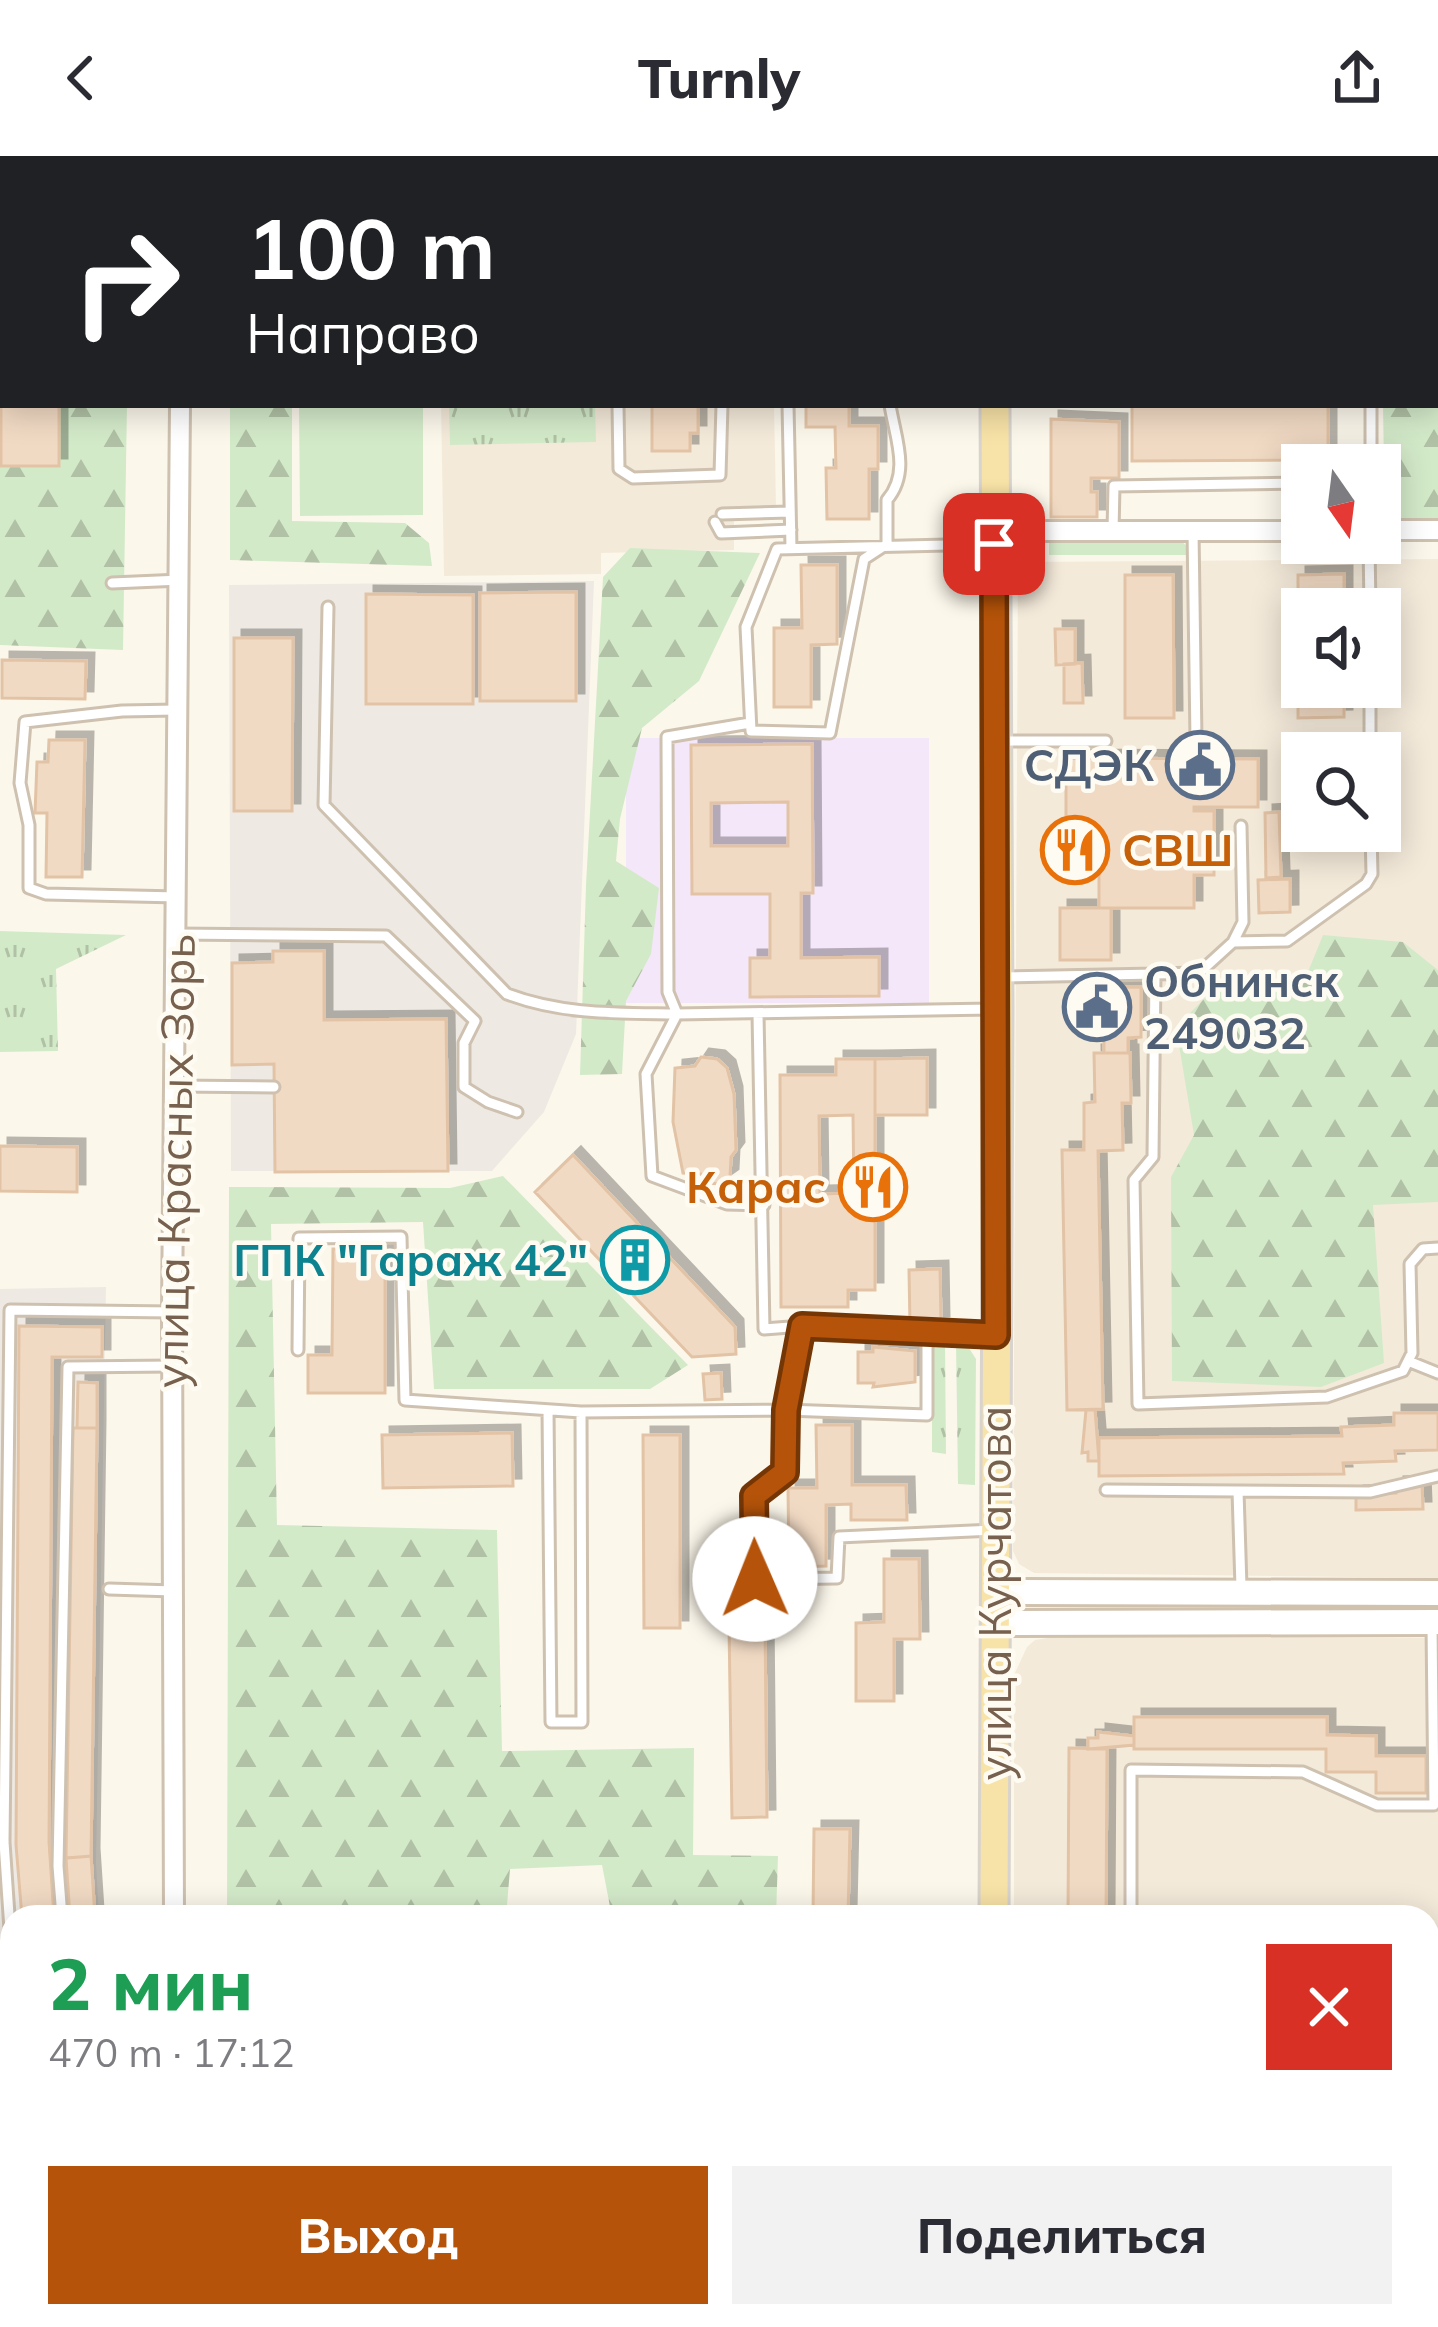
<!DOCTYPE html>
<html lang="ru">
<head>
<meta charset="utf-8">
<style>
	:root { --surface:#fff; --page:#f2f2f3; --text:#2b2b33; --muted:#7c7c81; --accent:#b45309 }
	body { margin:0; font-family:Mulish,sans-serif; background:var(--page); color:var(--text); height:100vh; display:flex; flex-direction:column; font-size:45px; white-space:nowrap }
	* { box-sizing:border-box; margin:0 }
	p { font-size:39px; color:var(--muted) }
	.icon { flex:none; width:66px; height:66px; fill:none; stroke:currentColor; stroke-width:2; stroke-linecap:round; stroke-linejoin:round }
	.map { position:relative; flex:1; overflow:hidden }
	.details { position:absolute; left:0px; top:1749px; width:1440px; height:423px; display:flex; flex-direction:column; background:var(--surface); border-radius:36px 36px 0 0; box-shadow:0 6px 30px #0003 }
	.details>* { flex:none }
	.top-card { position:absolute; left:0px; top:0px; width:1440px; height:252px; box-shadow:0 6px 30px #0003; background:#202124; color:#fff; overflow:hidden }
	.needle { width:78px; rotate:166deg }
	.tools { position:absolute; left:1281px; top:288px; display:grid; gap:24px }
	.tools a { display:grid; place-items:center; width:120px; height:120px; border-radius:0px; background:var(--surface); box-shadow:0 6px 30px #0003; font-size:60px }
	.pin { position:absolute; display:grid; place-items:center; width:102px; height:102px; color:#fff; margin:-51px; border-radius:24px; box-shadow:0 6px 18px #0006 }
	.me { position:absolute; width:132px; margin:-66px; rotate:359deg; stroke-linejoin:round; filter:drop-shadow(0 0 9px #0008) }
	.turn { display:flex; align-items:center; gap:42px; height:252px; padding:0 48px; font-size:54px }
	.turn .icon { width:156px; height:156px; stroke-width:2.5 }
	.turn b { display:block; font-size:84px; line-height:102px }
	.round { display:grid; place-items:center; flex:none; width:126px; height:126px; border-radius:0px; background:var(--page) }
	.summary { display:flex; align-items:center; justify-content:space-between; height:204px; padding:0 48px }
	h1 { font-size:72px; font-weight:800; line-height:90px; color:#1e9e55 }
	.cta { display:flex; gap:24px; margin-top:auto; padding:24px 48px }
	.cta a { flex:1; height:138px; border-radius:0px; background:var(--accent); color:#fff; font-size:48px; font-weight:800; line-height:138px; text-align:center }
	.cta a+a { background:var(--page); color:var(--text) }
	header { display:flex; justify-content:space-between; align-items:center; height:156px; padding:0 48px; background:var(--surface); font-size:54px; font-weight:800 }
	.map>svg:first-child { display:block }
</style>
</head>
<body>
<header><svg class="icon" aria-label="back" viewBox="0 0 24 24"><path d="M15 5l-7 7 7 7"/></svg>Turnly<svg class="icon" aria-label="share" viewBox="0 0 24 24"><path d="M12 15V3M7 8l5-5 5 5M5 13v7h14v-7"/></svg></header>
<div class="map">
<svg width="1438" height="2171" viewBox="0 0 1438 2171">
	<defs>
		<pattern id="grass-tufts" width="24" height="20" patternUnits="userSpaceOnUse" patternTransform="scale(3)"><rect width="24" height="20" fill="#d3eac9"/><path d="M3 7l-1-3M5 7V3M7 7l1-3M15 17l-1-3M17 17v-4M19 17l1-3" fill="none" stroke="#b0c1a5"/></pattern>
		<pattern id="forest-firs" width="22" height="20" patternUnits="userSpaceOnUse" patternTransform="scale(3)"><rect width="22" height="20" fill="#d3eac9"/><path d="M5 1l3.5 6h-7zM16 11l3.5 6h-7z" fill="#b0c1a5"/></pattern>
		<filter id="shadow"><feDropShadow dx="8" dy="-8" stdDeviation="0" flood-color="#0004"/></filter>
	</defs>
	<rect width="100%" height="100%" fill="#fcf7eb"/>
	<path fill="#f4eada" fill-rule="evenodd" d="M441 249H774L776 351H734V394L601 397V418L444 420Z
		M1438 403V1422L1034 1417 1019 1408 1013 1395 1018 406ZM1302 453H1380V531H1302ZM1302 597H1380V675H1302Z
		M1053 1481 1438 1482V2128L1428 2129V1761H1014V1519L1027 1491 1035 1484Z"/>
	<path fill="#eeeae3" d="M594 425 576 878 544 956 492 1015H231L229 429Z
		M106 1131 96 1707 99 1761H12V2069H0V1133Z
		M330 2160 644 2161V2171H330Z"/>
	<path fill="#f4e7f9" d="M626 582H929V847H626Z"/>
	<path fill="url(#grass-tufts)" d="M449 249H595L596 286 450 289Z
		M1049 383 1180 384 1188 391 1191 399H1049Z
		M0 775 126 779 56 813 58 895 0 896Z
		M945 1185 946 1298 932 1296V1187Z
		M956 1187 969 1192 976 1203 975 1329 958 1328Z
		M1428 1856H1438V1957H1428Z
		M1144 2160H1230V2171H1144Z"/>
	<path fill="url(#forest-firs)" d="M0 0H130L3 3V249H127L123 494 0 489Z
		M229 0H591V3H229Z
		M1438 130V371L1385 372 1383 249H1437Z
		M230 249H292V365L405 367 429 387 432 410 230 404Z
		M630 392 760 397 699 525 642 572 620 663 616 705 659 732 651 798 626 845 622 918 580 919 586 729 603 421Z
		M1323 779 1403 786 1438 814V1046L1373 1049 1384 1207 1321 1231 1172 1225 1171 1021 1194 979 1176 871 1226 821 1301 833Z
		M503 1020 688 1209 650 1233H434L423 1066 271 1068 277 1369 497 1374 502 1595 694 1592 693 1699 778 1700 776 1761H612L602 1709 510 1713 506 1761H227L229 1031 450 1032Z
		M12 2083V2160H116V2171H0V2087Z"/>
	<path fill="#d3eac9" d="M299 249H423V359L300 360Z"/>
	<path fill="#f1dac4" stroke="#e3c3a5" stroke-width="3" fill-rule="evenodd" filter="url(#shadow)" d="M1 0H59L3 3V249H59V310H1Z
		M652 249H698V277H690V295H652Z
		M806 249H849V270H878V313H869V363H827L826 312H836L835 271H806Z
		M1132 249H1328V304L1132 305Z
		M1051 263 1119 266V322H1091V336H1097V361H1051Z
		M801 409H837V488L811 489V551H774V472H802Z
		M1344 418V453H1302V531H1344V561L1298 562V419Z
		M1125 419H1173L1174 562H1125Z
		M576 436V545H480V437Z
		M366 438 473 439V548H366Z
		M1055 473H1075V508L1056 509Z
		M234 482H293L292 655H234Z
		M2 504 86 505 85 543 2 542Z
		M1082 507 1083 547H1064V508Z
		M49 584H85L82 721H46L47 657H35L37 606H48Z
		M812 588 813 737H801V802L879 801V840L750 841V802H770V738H692L691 589ZM788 646V690H711V647Z
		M1066 602 1258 603V651H1194V655H1214V719H1194V752H1099V704H1066Z
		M1279 656 1281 721 1266 722 1265 657Z
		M1316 675H1352V688H1316Z
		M1290 723V756L1259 757 1258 724Z
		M1060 752H1111V804H1060Z
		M273 795H324V864L446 863 448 1015 275 1016 274 908 232 909V807L273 806Z
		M1141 831V881L1128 882V897H1104V881H1092L1091 832Z
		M1094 897H1130L1131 947H1122L1123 994 1098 995 1103 1253 1067 1254 1062 994H1084V947L1095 946Z
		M701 901 717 903 727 912 734 938 736 994 731 1001 730 1021 720 1028 708 1027 701 1018 683 1017 673 966 675 912 695 910Z
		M927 902V959H875V903Z
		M836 903H875V1134H848V1151H781L780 919H836ZM853 959 854 1037 820 1038 819 960Z
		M0 990 77 991V1036L0 1035Z
		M573 999 735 1171 736 1198 692 1201 535 1036Z
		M333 1093H385V1237H308V1199H332Z
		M940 1113 941 1168 910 1169 909 1114Z
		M19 1170 102 1171V1201H52L49 1686 54 1761H22L16 1689Z
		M873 1191 915 1195V1226L873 1231 874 1227H858V1196H873Z
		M721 1217 722 1243 705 1244 703 1218Z
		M78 1226 97 1227V1272H77Z
		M1086 1254H1095L1099 1305H1088V1296L1082 1297Z
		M1394 1257H1438V1294L1395 1295 1396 1305 1343 1307 1344 1318 1099 1320V1282L1342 1280 1341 1271 1394 1269Z
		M816 1269H852V1329H906L907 1364H851V1348L826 1349V1410L789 1411 788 1332H817Z
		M73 1272H97L91 1700 66 1702Z
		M512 1277 513 1330 383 1332 382 1279Z
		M643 1279H680V1472H644Z
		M1422 1328 1423 1353 1356 1354V1338L1396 1337V1329Z
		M884 1403H919L920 1483H894V1545H856V1467L884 1466Z
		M765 1469 767 1661 732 1662 729 1470Z
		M1134 1561H1327V1579L1376 1580V1600H1426V1637H1376V1616H1326V1593H1134Z
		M1098 1576 1134 1580V1589L1088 1593V1582H1098Z
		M1069 1592 1107 1593 1106 1761H1068Z
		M814 1673H850L848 1761H813Z
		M91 1700 95 1761H70L66 1702Z
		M0 1799 12 1955V2066L0 2067Z
		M673 2160H726V2171H673Z
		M1063 2160H1102V2171H1063Z"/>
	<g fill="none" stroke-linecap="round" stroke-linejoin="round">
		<g stroke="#cec1b0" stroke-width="15">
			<path id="lane" d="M782 0V3
				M888 0V3
				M1226 3V0
				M1437 100H1438
				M618 249 619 313 633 322 720 319 722 249
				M788 249 791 392
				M1371 249V309
				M722 358 790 356
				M715 366 721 377 791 374
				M1113 375 1114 330 1302 327
				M1193 375 1196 584
				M1369 387 1370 453
				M887 388 864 403 830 577 751 575 746 471 777 393 990 388
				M887 388V344C911 316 895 281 890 249
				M112 427 181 424
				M328 451 324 649 507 838C563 859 617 857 677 858L646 918 652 1020 727 1048 764 1049
				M1370 531V583
				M176 554 122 555 25 566 20 627 29 669V732L46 738 178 741
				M750 567 667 581 668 836 677 858 992 853
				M1001 585H1106
				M1241 670 1243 766 1233 786 1199 817 1155 818 1153 1001 1134 1024 1138 1248 1327 1241 1403 1215 1412 1197 1410 1108 1423 1093 1438 1092
				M177 778 386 780 475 865 464 887V931L488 946 517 956
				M1233 786 1287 785 1366 728 1372 718 1371 675
				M999 821 1155 818
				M758 858 764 1173 803 1170 995 1179
				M176 930 274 931
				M803 1170 786 1254 927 1259V1179
				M298 1194 299 1082 401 1081 405 1244 581 1256 786 1254 785 1316 754 1340 755 1423 837 1422 839 1381 994 1374
				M1408 1205 1438 1217
				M548 1254 551 1566H582L581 1256
				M1106 1334 1238 1335
				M1241 1431 1238 1335 1370 1336 1438 1320
				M109 1433 174 1435
				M62 1761 58 1710 68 1211 172 1210
				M1131 1761V1614L1303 1616 1377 1649H1434L1432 1470
				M12 1803 4 1686 10 1154 171 1156
				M1428 2111H1438
				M289 2160 305 2171
				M665 2160V2171
				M740 2160V2171
				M1134 2160V2171
				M1241 2171V2160"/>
		</g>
		<g stroke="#cec1b0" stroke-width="24">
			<path id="street" d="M180 0V3
				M1380 374H1438
				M995 375H1302
				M174 1761 172 1157 180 249
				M179 2171 180 2160"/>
		</g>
		<g stroke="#d1c2ae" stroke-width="30">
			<path id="secondary" d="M994 1436 1438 1437
				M994 1467 1438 1466"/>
		</g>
		<g stroke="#d9d3cd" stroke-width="33">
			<path id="primary" d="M995 0V3
				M994 1761 998 853 995 249
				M994 2171V2160"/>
		</g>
		<use href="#lane" stroke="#fff" stroke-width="9"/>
		<use href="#street" stroke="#fff" stroke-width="18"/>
		<use href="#secondary" stroke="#fff" stroke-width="24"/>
		<use href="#primary" stroke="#f7e2a7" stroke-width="27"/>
	</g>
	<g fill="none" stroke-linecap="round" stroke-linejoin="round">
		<g stroke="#753606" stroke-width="30">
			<path id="route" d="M755 1423 754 1340 785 1316 786 1254 802 1170 996 1179 994 388"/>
		</g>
		<use href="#route" stroke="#b45309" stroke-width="21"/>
	</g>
	<defs>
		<g id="civic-ring" transform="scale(3.45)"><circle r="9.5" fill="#fefbf2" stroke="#5c6f8a" stroke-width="1.5"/><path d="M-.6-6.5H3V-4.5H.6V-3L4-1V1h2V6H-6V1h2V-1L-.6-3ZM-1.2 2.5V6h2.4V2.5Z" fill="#5c6f8a"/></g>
		<g id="restaurant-ring" transform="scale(3.45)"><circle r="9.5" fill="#fefbf2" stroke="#e8710a" stroke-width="1.5"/><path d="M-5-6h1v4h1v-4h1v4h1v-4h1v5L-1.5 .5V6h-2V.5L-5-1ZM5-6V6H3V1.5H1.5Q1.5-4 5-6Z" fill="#e8710a"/></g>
		<g id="building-ring" transform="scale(3.45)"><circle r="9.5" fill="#fefbf2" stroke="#0f9aa8" stroke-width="1.5"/><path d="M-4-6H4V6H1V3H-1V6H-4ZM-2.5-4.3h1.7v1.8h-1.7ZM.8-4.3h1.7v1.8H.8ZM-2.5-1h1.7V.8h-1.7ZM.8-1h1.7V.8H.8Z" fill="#0f9aa8"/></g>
	</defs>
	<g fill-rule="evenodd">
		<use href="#civic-ring" x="1200" y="609"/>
		<use href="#restaurant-ring" x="1075" y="694"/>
		<use href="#civic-ring" x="1097" y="851"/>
		<use href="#restaurant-ring" x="873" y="1031"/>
		<use href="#building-ring" x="635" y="1104"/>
	</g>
	<g text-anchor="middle" stroke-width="9" stroke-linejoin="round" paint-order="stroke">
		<g font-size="45" font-weight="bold" fill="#4e5e75" stroke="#fefbf2" text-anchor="end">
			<text x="1154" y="625">СДЭК</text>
			<text x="1144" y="841" text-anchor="start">Обнинск<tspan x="1144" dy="52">249032</tspan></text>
		</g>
		<g font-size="45" font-weight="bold" fill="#c56008" stroke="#fefbf2" text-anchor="start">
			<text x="1122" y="710">СВШ</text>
			<text x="826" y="1047" text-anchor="end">Карас</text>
		</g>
		<g font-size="45" fill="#77614e" stroke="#fefbf2">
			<text transform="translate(175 1005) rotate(-89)" y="16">улица Красных Зорь</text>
			<text transform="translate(995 1437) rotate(-90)" y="16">улица Курчатова</text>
		</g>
		<g font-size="45" font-weight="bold" fill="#0d838f" stroke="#fefbf2" text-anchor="end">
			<text x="588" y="1120">ГПК "Гараж 42"</text>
		</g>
	</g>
</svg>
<div class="tools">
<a><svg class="needle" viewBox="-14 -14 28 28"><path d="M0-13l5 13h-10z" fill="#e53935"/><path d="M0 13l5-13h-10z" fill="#7c7c81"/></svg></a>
<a><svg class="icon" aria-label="sound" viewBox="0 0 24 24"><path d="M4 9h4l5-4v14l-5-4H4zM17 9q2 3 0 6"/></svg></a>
<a><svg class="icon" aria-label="search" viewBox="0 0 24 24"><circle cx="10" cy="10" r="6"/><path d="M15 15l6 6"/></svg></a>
</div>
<div class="pin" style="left:994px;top:388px;background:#d93025"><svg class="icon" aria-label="arrive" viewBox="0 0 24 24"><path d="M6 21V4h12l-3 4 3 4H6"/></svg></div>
<svg class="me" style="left:755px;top:1423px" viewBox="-20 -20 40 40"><circle r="19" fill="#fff"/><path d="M0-13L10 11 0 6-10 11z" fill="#b45309"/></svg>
<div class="top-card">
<div class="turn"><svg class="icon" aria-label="right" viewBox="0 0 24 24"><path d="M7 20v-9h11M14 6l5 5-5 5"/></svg><div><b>100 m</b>Направо</div></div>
</div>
<section class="details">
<div class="summary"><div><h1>2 мин</h1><p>470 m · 17:12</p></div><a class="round" style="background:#d93025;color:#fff"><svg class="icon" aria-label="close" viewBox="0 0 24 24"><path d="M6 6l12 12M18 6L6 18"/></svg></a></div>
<div class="cta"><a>Выход</a><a>Поделиться</a></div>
</section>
</div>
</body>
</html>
